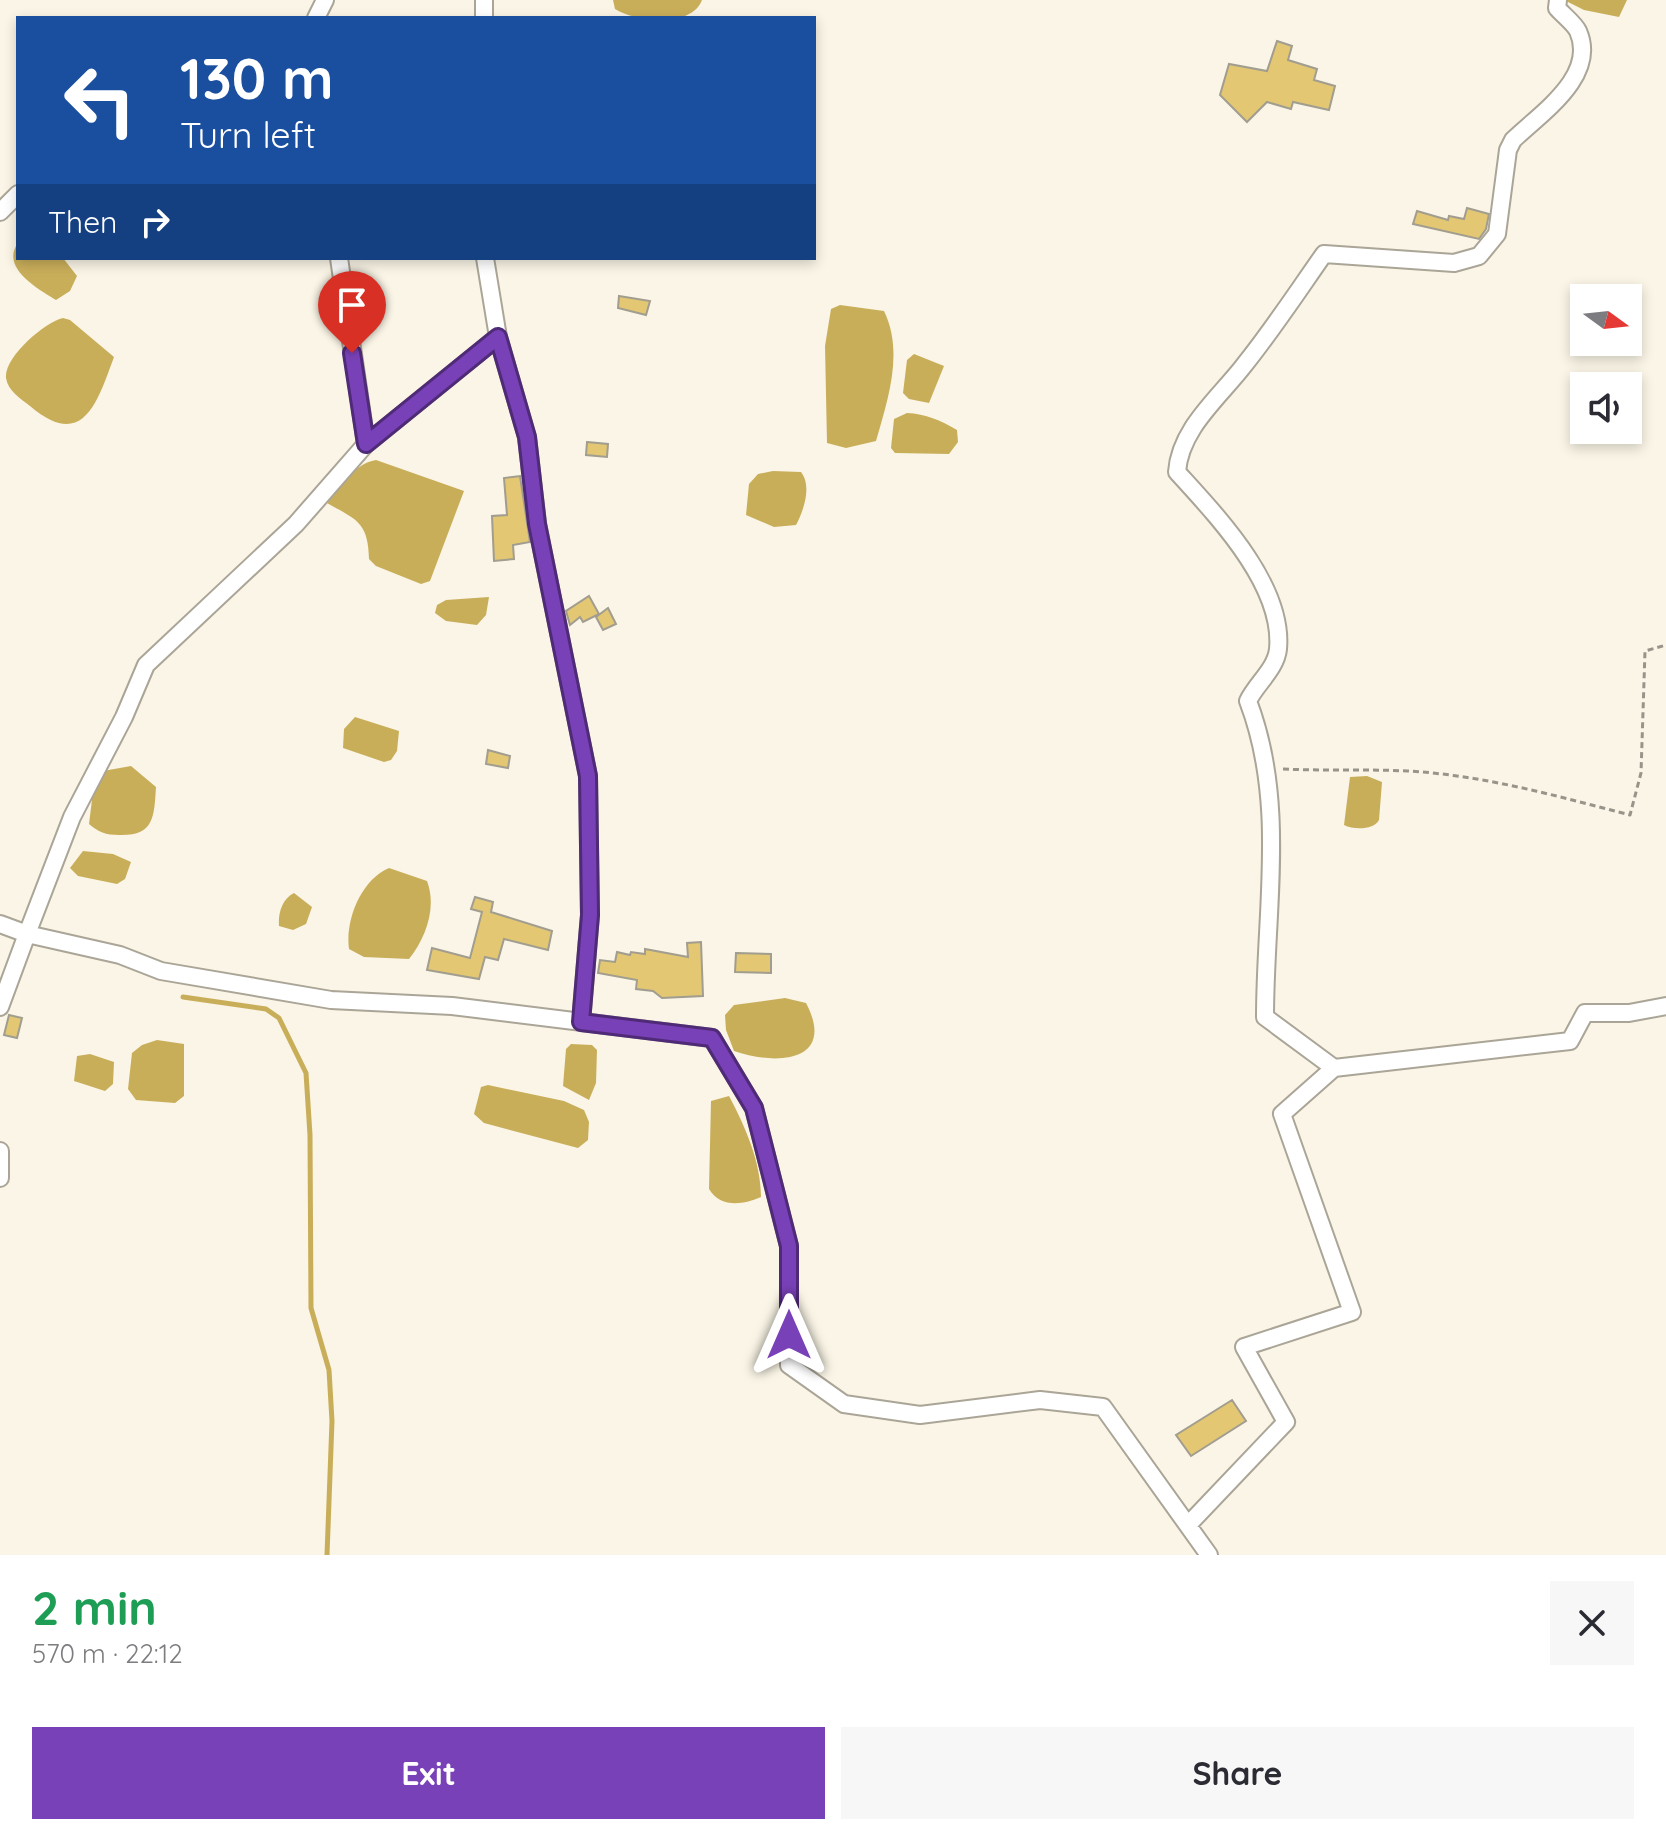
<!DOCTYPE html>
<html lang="en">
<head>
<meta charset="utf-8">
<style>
	:root { --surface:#fff; --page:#f7f7f7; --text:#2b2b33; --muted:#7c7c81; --accent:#7941b7 }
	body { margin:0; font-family:Quicksand,sans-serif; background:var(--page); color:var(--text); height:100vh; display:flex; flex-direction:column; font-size:30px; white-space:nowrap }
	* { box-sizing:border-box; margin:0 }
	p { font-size:26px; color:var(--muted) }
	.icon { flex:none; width:44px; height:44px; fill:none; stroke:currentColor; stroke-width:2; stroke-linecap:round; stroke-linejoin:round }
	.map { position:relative; height:1555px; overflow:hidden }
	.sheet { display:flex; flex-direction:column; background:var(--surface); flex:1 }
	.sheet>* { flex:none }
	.guide { position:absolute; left:16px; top:16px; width:800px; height:244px; border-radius:0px; box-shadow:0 4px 12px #0003; background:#1a4fa0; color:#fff; overflow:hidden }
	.needle { width:52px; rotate:105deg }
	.fabs { position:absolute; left:1570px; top:284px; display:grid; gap:16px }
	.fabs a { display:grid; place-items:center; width:72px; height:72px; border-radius:0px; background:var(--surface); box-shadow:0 4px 12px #0003; font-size:40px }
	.pin { position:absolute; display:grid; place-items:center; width:68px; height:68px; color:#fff; margin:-82px -34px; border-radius:50% 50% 50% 0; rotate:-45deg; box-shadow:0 0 8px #0007 }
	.pin .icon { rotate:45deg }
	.me { position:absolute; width:88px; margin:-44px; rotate:0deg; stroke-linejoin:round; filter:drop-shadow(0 0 6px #0008) }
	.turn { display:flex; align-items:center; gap:28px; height:168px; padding:0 32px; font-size:36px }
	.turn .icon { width:104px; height:104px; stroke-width:2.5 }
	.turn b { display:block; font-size:56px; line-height:68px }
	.then { display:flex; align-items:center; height:76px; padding:0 32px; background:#0003; gap:16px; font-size:30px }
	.round { display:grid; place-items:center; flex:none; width:84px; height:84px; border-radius:0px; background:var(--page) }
	.headline { display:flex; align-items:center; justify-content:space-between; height:136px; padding:0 32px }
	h1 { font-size:48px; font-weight:700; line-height:60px; color:#1e9e55 }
	.action { display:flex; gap:16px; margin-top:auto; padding:16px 32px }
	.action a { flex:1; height:92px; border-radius:0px; background:var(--accent); color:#fff; font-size:32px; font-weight:700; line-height:92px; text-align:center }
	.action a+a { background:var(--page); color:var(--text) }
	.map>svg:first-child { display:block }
</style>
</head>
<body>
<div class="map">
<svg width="1666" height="1555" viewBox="0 0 1666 1555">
	<rect width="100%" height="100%" fill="#faf5e6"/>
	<path fill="#c9ae5a" d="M613 0H702C692 28 635 22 615 9Z
		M1564 0H1627L1619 17 1584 10Z
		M18 243V258H63L77 276 70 291 56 300C38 289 0 268 18 243Z
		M840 305 884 311C904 352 888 399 876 441L846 448 827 443 825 346 831 309Z
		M63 318 70 320 114 357C97 403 83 451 30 406 21 399 8 391 6 378 4 357 45 322 63 318Z
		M914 354 944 366 929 403 909 399 903 393 907 360Z
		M907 413C926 414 940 420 957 430L958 442 949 454 895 453 891 448 894 419Z
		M376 460 464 491 430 581 421 584 376 566 369 559C368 522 357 520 327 503 341 487 353 464 376 460Z
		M773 471 801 472C812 486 804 510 796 525L774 527 746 515 749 484 758 474Z
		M489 597 486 615 477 625 446 621 435 613 437 605 446 600Z
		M355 717 399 731 397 751 391 760 384 762 343 748 344 729Z
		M131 766 156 787C154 818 154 836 119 835 106 835 98 832 89 824L94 784 103 771Z
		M1367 776 1382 782 1379 820C1374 830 1354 830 1344 825L1350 777Z
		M83 851 113 854 131 862 125 879 117 884 78 876 70 868Z
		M389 868 427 881C437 907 426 938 409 959L364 957 349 949C345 920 361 880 389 868Z
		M294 893 312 907 306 924 293 930 279 926C278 913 282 899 294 893Z
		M785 998 806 1003C837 1062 776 1066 734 1051L726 1030 725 1015 734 1005Z
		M157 1040 184 1044V1096L175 1103 136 1100 128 1089 132 1053 142 1045Z
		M571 1044 592 1045 597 1050 596 1083 589 1100 563 1086 566 1049Z
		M90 1054 114 1062 113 1084 105 1091 74 1081 77 1056Z
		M488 1085 564 1101 584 1110 589 1122 588 1140 578 1148 484 1123 474 1114 481 1087Z
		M729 1096C745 1126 761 1162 761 1197 743 1205 720 1208 709 1189L711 1101Z"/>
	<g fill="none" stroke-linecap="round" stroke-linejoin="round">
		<path stroke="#c9ae5a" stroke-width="5" d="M183 997 266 1009 279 1018 306 1073 310 1135 311 1308 329 1370 332 1421 327 1555"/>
	</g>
	<path fill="#e3c773" stroke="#a19d8f" stroke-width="2" d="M1277 41 1292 46 1288 60 1317 69 1314 80 1335 86 1329 110 1293 102 1291 109 1267 102 1247 122 1220 95 1229 64 1267 71Z
		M1467 208 1489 214 1486 229 1479 239 1413 224 1417 211 1448 220 1449 216 1464 219Z
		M619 296 650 301 646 315 618 308Z
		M587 442 608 444 607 457 586 455Z
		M520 476 530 542 513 545 514 559 494 561 492 516 507 515 504 478Z
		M589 596 599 614 583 622 580 617 570 625 566 611Z
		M608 608 616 624 603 630 596 617Z
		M488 750 510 756 508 768 486 764Z
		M475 897 493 902 491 912 552 931 548 950 504 939 498 960 485 957 479 979 427 970 432 948 470 958 482 912 471 909Z
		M701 942 703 996 662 998 653 991 636 989 637 980 598 973 600 960 615 962 617 952 630 955 631 952 645 954V949L688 957 687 943Z
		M736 953 771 954V973L735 972Z
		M9 1015 22 1018 17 1038 4 1035Z
		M1232 1400 1246 1421 1191 1456 1176 1435Z"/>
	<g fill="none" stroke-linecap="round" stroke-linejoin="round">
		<g stroke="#aaa597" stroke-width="20">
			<path id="minor" d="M316 18 325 0
				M484 18V0
				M0 212 18 194
				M339 258 366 444 296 524 146 665 124 717 72 817 27 934 120 955 161 971 331 1000 452 1006 712 1038 754 1108 789 1246V1365L844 1404 920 1415 1040 1400 1103 1407 1209 1555
				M498 337 527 437 537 524 588 776 590 915 581 1022
				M366 444 498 337 485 258
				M0 924 27 934 0 1007
				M1334 1068 1265 1017C1265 910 1287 803 1248 701 1256 684 1276 669 1278 649 1284 585 1216 515 1177 472 1180 428 1220 397 1245 364 1273 329 1298 291 1324 254L1454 263 1479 256 1497 234 1508 150 1513 140C1541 113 1598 76 1578 31 1574 23 1563 15 1557 8L1558 0
				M0 1151V1178
				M1188 1525 1286 1422 1244 1347 1352 1312 1282 1114 1334 1068 1570 1041 1585 1013H1629L1666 1006"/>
		</g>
		<path stroke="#98948a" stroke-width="3" stroke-dasharray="6 4" stroke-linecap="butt" d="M1283 769C1324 771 1366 769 1407 771 1483 775 1557 796 1630 815L1641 773 1645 651 1666 645"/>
		<use href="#minor" stroke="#fff" stroke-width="16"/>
	</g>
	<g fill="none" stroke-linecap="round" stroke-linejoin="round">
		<g stroke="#4f2a77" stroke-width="20">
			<path id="route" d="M352 353 366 444 498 337 527 437 537 524 588 776 590 915 581 1022 712 1038 754 1108 789 1246V1335"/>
		</g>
		<use href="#route" stroke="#7941b7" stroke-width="14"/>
	</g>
</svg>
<div class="fabs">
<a><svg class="needle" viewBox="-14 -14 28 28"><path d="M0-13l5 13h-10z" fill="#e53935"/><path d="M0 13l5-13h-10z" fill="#7c7c81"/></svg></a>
<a><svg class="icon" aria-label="sound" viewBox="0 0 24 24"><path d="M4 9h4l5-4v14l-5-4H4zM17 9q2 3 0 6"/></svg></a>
</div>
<div class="pin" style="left:352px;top:353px;background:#d93025"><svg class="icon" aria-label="arrive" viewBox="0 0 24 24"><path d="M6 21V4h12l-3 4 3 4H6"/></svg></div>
<svg class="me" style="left:789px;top:1335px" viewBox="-20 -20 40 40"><path d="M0-17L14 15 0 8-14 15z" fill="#7941b7" stroke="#fff" stroke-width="4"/></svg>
<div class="guide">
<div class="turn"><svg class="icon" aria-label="left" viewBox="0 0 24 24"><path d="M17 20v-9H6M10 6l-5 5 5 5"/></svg><div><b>130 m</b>Turn left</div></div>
<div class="then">Then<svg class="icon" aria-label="right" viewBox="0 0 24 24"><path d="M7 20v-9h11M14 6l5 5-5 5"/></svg></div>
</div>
</div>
<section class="sheet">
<div class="headline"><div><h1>2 min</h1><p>570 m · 22:12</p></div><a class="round"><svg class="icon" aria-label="close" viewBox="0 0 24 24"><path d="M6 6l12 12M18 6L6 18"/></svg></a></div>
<div class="action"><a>Exit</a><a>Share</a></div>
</section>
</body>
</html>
